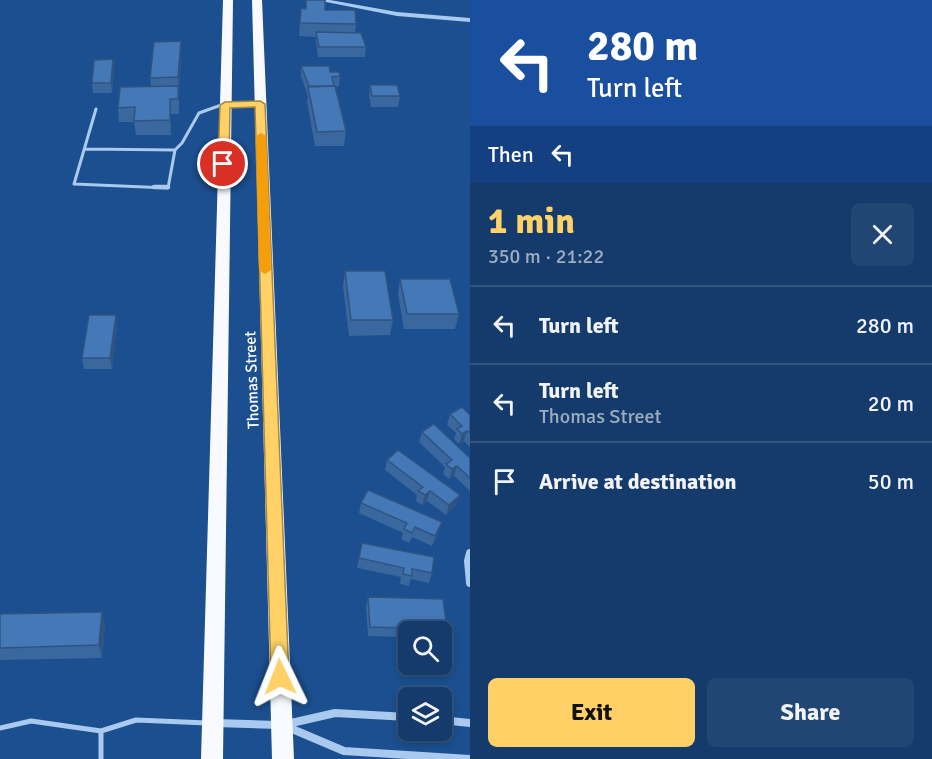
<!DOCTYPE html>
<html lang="en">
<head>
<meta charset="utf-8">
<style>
	:root { --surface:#143b6b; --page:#214673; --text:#f1f3f6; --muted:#9dadc1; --line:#33557e; --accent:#ffd166 }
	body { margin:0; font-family:Signika,sans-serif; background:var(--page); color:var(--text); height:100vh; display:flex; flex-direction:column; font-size:22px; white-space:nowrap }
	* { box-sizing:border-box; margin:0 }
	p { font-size:20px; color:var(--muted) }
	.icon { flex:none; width:33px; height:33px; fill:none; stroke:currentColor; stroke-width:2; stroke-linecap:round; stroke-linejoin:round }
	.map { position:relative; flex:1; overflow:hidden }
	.sheet { display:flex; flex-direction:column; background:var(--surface); width:462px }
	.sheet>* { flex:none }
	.guide { background:#1a4fa0; color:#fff; overflow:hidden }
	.controls { position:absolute; left:398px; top:621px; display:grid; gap:12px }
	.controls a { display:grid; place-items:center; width:54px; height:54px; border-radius:9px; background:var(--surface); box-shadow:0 3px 9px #0003,0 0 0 2px var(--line); font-size:30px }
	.pin { position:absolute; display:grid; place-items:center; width:51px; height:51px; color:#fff; margin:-26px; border:3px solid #fff; border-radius:50%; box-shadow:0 2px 6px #0007 }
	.me { position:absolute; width:66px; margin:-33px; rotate:358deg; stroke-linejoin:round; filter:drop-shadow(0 0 4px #0008) }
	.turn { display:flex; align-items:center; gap:21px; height:126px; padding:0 18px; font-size:27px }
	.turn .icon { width:78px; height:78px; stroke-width:2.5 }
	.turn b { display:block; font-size:42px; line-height:51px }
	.then { display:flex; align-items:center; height:57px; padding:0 18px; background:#0003; gap:12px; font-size:22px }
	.round { display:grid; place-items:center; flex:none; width:63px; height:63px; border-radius:9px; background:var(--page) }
	.overview { display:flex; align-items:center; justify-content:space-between; height:102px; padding:0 18px }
	h1 { font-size:36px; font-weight:700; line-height:45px; color:var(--accent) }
	.action { display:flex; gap:12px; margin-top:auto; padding:12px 18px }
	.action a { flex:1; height:69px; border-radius:9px; background:var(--accent); color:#111; font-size:24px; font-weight:700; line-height:69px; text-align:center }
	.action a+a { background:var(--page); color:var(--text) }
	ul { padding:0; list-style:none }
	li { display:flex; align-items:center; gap:18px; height:78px; padding:0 18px; border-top:2px solid var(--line) }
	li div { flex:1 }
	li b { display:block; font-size:22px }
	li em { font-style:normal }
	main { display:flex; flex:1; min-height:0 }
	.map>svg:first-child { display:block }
</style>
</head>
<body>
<main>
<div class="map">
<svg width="470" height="759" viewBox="0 0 470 759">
	<rect width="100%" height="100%" fill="#1b4f8f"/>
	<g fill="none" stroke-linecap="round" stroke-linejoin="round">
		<path stroke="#a9c9ee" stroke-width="3" d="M96 109 74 184 168 188 175 150 182 143 199 113 224 104H260
			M85 149 175 150"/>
		<path stroke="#a9c9ee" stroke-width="4.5" d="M154 187H168"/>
		<path stroke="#a9c9ee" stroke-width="5" d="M0 728 31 721 101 731
			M101 759V731L136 720 207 723"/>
		<path stroke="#a9c9ee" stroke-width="8" d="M470 553 468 561 470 583
			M441 720 470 723
			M215 723 277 725
			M287 724 335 713 408 717
			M285 726 344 751 470 759"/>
		<path fill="#a9c9ee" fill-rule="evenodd" d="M316 0H330L397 12 470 18V22L397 16Z"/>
		<path fill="#f8faff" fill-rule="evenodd" d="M223 0H233L223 759H201Z
			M252 0H262L294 759H272Z"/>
	</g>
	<path fill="#3a679d" d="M301 8 325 10 356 24 355 33 366 47 365 57H318L316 42V37L299 36Z
		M181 56 179 92V114H171V135H136L134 122H119L118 108 151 87 150 78Z
		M113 59 114 69 112 93H93L92 83Z
		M301 66 330 72 340 76 339 86 336 87 346 131 344 146H315L307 101 308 96 301 76Z
		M370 85 400 96 398 107H371L369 95Z
		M345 271 393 320 390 335 349 336 343 286Z
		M400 279 459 314 455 329H404L398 294Z
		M117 325 112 369H84L82 358Z
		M450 414 470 415V447L464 441 459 444 454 439 456 433 447 425Z
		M422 432 470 458V491L454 476 449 479 443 474 445 467 419 442Z
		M387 460 460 495 456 505 446 515 427 501 422 505 416 501 417 495 385 470Z
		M361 503 439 532 432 546 412 537 409 543 401 539 403 533 359 513Z
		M362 543 432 573 429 583 411 579 409 586 400 584 401 577 357 568Z
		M368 597 447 629 443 638H441V632H408V645H402L401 637 368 636 366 607Z
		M0 614 105 625 102 658 0 660Z"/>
	<path fill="#305480" d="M181 41V56L179 92 178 77Z
		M113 59 114 69 112 93 111 83Z
		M170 99 171 114V135L170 120Z
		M116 315 117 325 112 369 110 358Z
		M467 431 464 441 459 444 462 434Z
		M457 466 454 476 449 479 452 469Z
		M430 491 427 501 422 505 425 495Z
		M460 495 456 505 446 515 449 505Z
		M442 522 439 532 432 546 435 536Z
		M102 612 105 625 102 658 99 645Z"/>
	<path fill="#4478b7" stroke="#305480" stroke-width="1.5" d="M306 0H325V10H355L356 24 300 23 301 8 306 9Z
		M316 32 361 33 366 47H319Z
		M181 41 178 77 150 78 154 42Z
		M113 59 111 83H92L94 60Z
		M301 66H329L330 72H339L340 76 332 77 334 86H309Z
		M370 85H397L400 96H372Z
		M178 86V99H170V120L134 121 135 107 118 108 120 87Z
		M335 86 346 131 317 132 308 87Z
		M345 271H385L393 320H351Z
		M400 279H450L459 314H407Z
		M89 315H116L110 358H82Z
		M462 407 470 415V433L467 431 462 434 457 429 462 426 450 414Z
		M434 424 470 458V478L457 466 452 469 446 464 452 460 422 432Z
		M398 450 460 495 449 505 430 491 425 495 418 491 423 487 387 460Z
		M368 490 442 522 435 536 415 527 412 533 404 529 407 523 361 503Z
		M362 543 434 557 432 573 412 569V576L403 574 404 568 359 558Z
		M368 597 443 599 447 629 426 628V632H408V636H405L404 628 370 627Z
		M102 612 99 645 0 648V614Z"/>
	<path fill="#ffd166" stroke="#a68842" stroke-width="1.5" d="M260 101 265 104 289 677 286 683 280 686 274 683 271 677 255 107 230 108 229 164 223 167 218 164 220 105 225 102Z"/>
	<path fill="#f59e0b" d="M261 133 266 136 271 270 265 274 259 270 256 136Z"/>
	<g text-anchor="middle" stroke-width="6" stroke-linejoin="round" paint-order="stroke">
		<g font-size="16" fill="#fff" stroke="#1b4f8f">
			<text transform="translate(251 380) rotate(-92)" y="6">Thomas Street</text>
		</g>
	</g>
</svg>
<div class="controls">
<a><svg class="icon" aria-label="search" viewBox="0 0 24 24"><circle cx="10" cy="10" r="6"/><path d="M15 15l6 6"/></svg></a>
<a><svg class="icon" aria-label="layers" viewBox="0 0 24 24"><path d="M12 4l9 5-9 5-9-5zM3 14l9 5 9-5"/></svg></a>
</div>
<div class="pin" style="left:223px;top:164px;background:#d93025"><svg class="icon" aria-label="arrive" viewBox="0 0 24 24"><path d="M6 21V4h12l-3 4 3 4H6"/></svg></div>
<svg class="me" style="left:280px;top:677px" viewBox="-20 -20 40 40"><path d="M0-17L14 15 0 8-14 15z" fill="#ffd166" stroke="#fff" stroke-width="4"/></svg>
</div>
<section class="sheet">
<div class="guide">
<div class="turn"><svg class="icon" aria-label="left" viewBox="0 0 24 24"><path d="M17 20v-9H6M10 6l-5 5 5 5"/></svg><div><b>280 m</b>Turn left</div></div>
<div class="then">Then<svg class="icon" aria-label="left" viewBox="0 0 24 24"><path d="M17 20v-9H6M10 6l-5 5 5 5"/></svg></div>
</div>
<div class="overview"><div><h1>1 min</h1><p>350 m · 21:22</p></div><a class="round"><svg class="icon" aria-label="close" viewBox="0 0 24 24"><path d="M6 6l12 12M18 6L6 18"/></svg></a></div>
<ul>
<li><svg class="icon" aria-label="left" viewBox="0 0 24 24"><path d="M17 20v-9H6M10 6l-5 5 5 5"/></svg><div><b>Turn left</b></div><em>280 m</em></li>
<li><svg class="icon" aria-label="left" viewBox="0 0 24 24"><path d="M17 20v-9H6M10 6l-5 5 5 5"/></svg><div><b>Turn left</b><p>Thomas Street</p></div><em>20 m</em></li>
<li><svg class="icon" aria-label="arrive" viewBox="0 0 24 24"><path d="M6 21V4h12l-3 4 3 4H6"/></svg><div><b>Arrive at destination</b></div><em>50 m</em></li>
</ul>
<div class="action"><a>Exit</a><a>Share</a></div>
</section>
</main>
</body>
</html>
